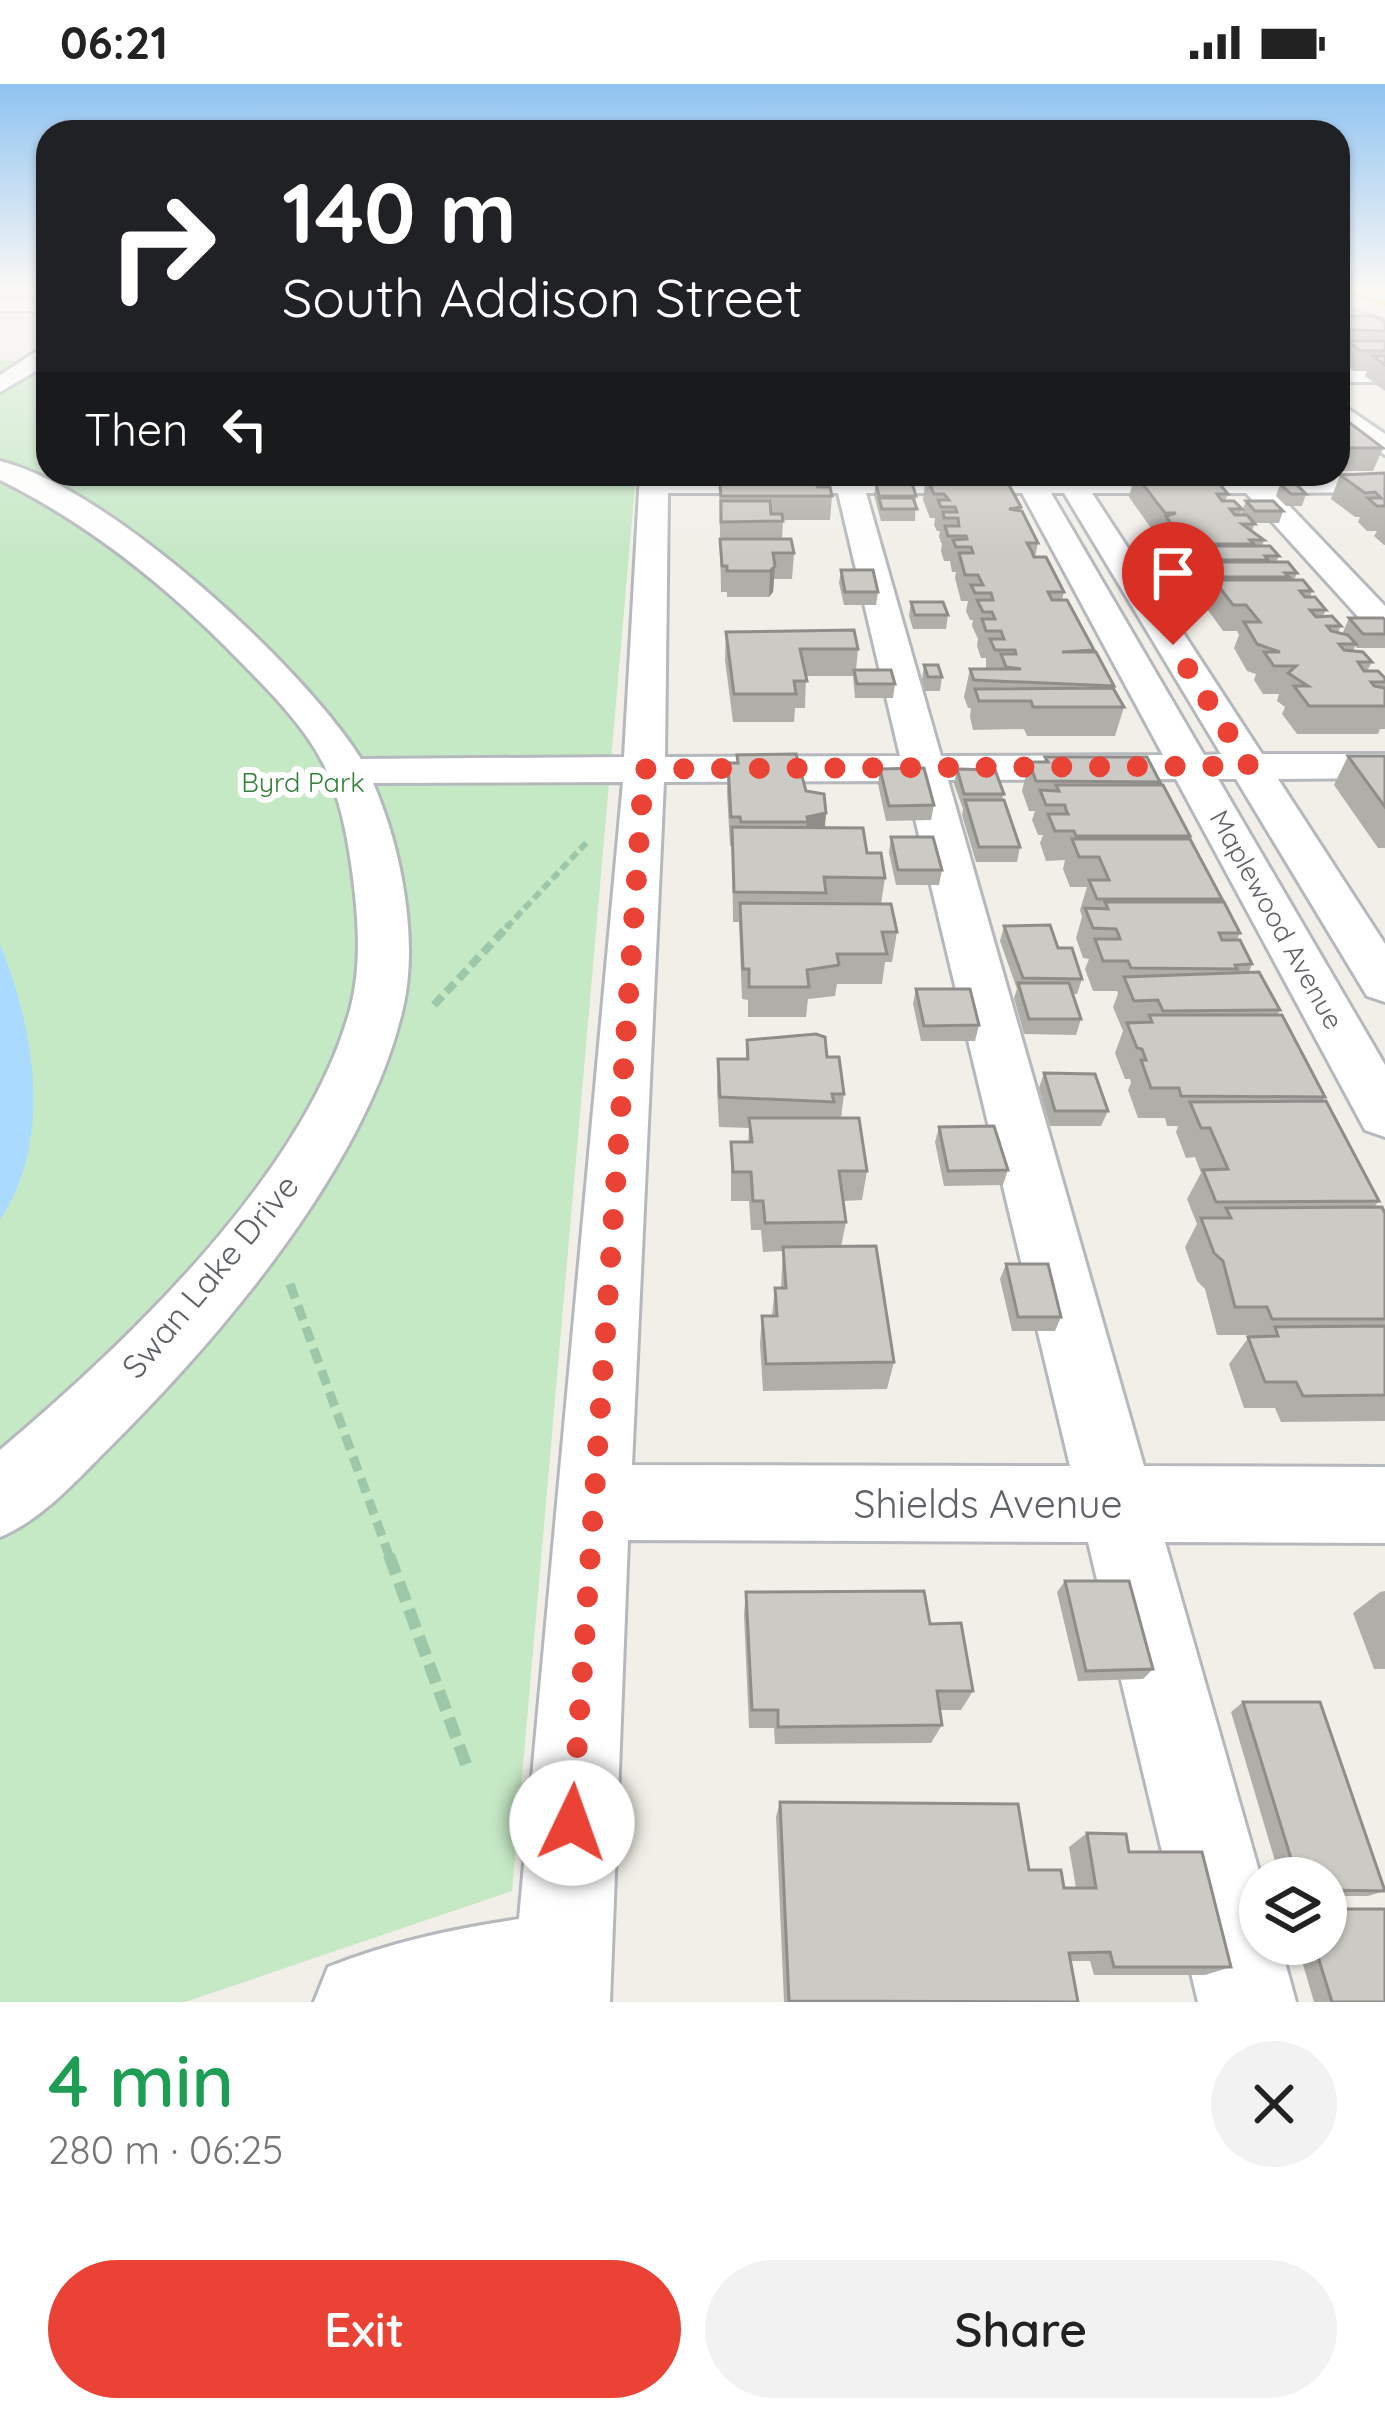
<!DOCTYPE html>
<html lang="en">
<head>
<meta charset="utf-8">
<style>
	:root { --surface:#fff; --page:#f2f2f2; --text:#222; --muted:#767676; --accent:#ea4335 }
	body { margin:0; font-family:Quicksand,sans-serif; background:var(--page); color:var(--text); height:100vh; display:flex; flex-direction:column; font-size:45px; white-space:nowrap }
	* { box-sizing:border-box; margin:0 }
	p { font-size:39px; color:var(--muted) }
	.icon { flex:none; width:66px; height:66px; fill:none; stroke:currentColor; stroke-width:2; stroke-linecap:round; stroke-linejoin:round }
	.map { position:relative; height:1918px; overflow:hidden }
	.panel { display:flex; flex-direction:column; background:var(--surface); flex:1 }
	.panel>* { flex:none }
	.guide { position:absolute; left:36px; top:36px; width:1314px; height:366px; border-radius:36px; box-shadow:0 3px 9px #0004; background:#202124; color:#fff; overflow:hidden }
	.tools { position:absolute; left:1239px; top:1773px; display:grid; gap:24px }
	.tools a { display:grid; place-items:center; width:108px; height:108px; border-radius:50%; background:var(--surface); box-shadow:0 3px 9px #0004; font-size:60px }
	.pin { position:absolute; display:grid; place-items:center; width:102px; height:102px; color:#fff; margin:-123px -51px; border-radius:50% 50% 50% 0; rotate:-45deg; box-shadow:0 0 12px #0007 }
	.pin .icon { rotate:45deg }
	.me { position:absolute; width:132px; margin:-66px; rotate:3deg; stroke-linejoin:round; filter:drop-shadow(0 0 9px #0008) }
	.turn { display:flex; align-items:center; gap:42px; height:252px; padding:0 48px; font-size:54px }
	.turn .icon { width:156px; height:156px; stroke-width:2.5 }
	.turn b { display:block; font-size:84px; line-height:102px }
	.then { display:flex; align-items:center; height:114px; padding:0 48px; background:#0003; gap:24px; font-size:45px }
	.round { display:grid; place-items:center; flex:none; width:126px; height:126px; border-radius:63px; background:var(--page) }
	.summary { display:flex; align-items:center; justify-content:space-between; height:204px; padding:0 48px }
	h1 { font-size:72px; font-weight:600; line-height:90px; color:#1e9e55 }
	.primary-button { display:flex; gap:24px; margin-top:auto; padding:24px 48px }
	.primary-button a { flex:1; height:138px; border-radius:72px; background:var(--accent); color:#fff; font-size:48px; font-weight:600; line-height:138px; text-align:center }
	.primary-button a+a { background:var(--page); color:var(--text) }
	.status { display:flex; justify-content:space-between; align-items:center; height:84px; padding:0 60px; background:var(--surface); direction:ltr }
	.status svg { height:33px; fill:currentColor }
	.map>svg:first-child { display:block }
</style>
</head>
<body>
<div class="status"><b>06:21</b><svg viewBox="0 0 49 12"><path d="M0 12V9h3v3zM5 12V6h3v6zM10 12V3h3v9zM15 12V0h3v12zM26 1h20v11H26zM47 4h2v5h-2z"/></svg></div>
<div class="map">
<svg width="1385" height="1918" viewBox="0 0 1385 1918">
	<rect width="100%" height="100%" fill="#f1efe8"/>
	<path fill="#c5e8c5" d="M0 277H48V390H636L512 1807 185 1918H0Z"/>
	<path fill="#aadaff" d="M0 860C34 944 54 1055 0 1136Z"/>
	<g fill="none" stroke-linecap="round" stroke-linejoin="round">
		<g stroke="#b5b8bc" stroke-width="6">
			<path id="minor" d="M0 215H48V227H0Z
				M1338 223 1385 237V250L1338 236Z
				M48 266V280L0 308V291L37 267Z
				M1338 284H1385V298H1338Z
				M1338 318 1385 350V371L1338 337Z
				M0 377C109 404 301 580 361 675L624 673 640 390 1385 392V408L1277 409 1385 522V552L1373 549 1246 409H1092L1262 670H1385V694L1278 695 1385 860V918L1367 912 1236 695H1218L1385 981V1053L1365 1046 1176 695 948 696 1144 1382 1385 1383V1459L1165 1458 1261 1794 1260 1860H1280L1296 1918H1198L1088 1458 628 1456 610 1918H314L328 1883C390 1858 453 1845 519 1835L623 698 373 699C401 763 419 855 403 924 367 1081 224 1249 112 1361 78 1394 45 1434 0 1453V1366C127 1259 308 1087 351 922 362 879 358 830 352 786 347 751 340 713 324 681 302 637 260 598 226 563 159 496 85 438 0 396ZM668 409H838L900 672 665 673ZM866 409H1022L1163 671 941 672ZM1051 409H1064L1221 670 1204 671ZM906 697 1070 1382 632 1381 664 698Z"/>
		</g>
		<g stroke="#f9ab00" stroke-width="6">
			<path id="highway" d="M1350 203 1385 204V219L1353 208Z"/>
		</g>
		<path stroke="#9cc7a9" stroke-width="6" stroke-dasharray="9 4.5" stroke-linecap="butt" d="M506 844 588 757"/>
		<path stroke="#9cc7a9" stroke-width="8" stroke-dasharray="12 6" stroke-linecap="butt" d="M434 921 509 841"/>
		<path stroke="#9cc7a9" stroke-width="9" stroke-dasharray="15 8" stroke-linecap="butt" d="M290 1200 390 1474"/>
		<path stroke="#9cc7a9" stroke-width="12" stroke-dasharray="20 9" stroke-linecap="butt" d="M389 1471 467 1683"/>
		<use href="#minor" fill="#fff" fill-rule="evenodd"/>
		<use href="#highway" fill="#fde293" fill-rule="evenodd"/>
	</g>
	<path fill="#afaea9" d="M1338 232 1385 238V307L1365 292 1367 287H1354L1339 277 1344 265H1338Z
		M1338 330 1383 364 1373 387H1338Z
		M1385 389V461H1384L1374 452 1377 447H1367L1358 438 1360 433H1355L1331 415 1340 391Z
		M1135 390 1228 410 1225 417 1242 425 1240 431H1243L1241 430 1246 417 1283 427 1279 439H1255L1252 447 1264 456 1262 462 1279 472 1276 478 1297 489 1294 496 1312 507 1310 513 1326 526 1323 532 1341 542 1338 548 1345 550 1343 548 1349 534 1385 536V564H1357L1355 562 1353 567 1372 578 1367 587 1385 594V645H1380L1378 650H1297L1282 630 1285 623 1277 617 1279 610H1263L1254 596 1256 590 1247 587 1234 564 1239 551 1237 547H1223L1205 522 1206 520H1203L1192 504 1193 502 1182 488 1183 485H1178L1159 456 1160 454H1158L1129 413Z
		M719 392 818 403 832 412 830 436H783L782 455 794 469 792 495H774L773 508 769 513H727V508H721Z
		M926 392 1021 423V427L1038 459 1035 473 1064 508 1062 516 1094 566V568L1124 623 1115 652H1027L1024 645 973 646 970 633 971 624H968L964 613 970 585H986V574H981L977 562 978 555 972 542 973 536H970L966 527 968 517H961L955 494 956 488H952L950 477H944L941 467 942 459H941L939 452 940 447H937L934 441 935 434H930L923 416Z
		M876 399 916 412 915 437H881L874 411Z
		M1280 400 1306 410 1302 422H1286L1276 412Z
		M841 486 878 508 876 521H844L839 499Z
		M911 518 948 531 946 545H913L909 532Z
		M726 548 858 565 856 586 895 600 893 614H855L853 592H806L805 624H795L794 638H733L725 576Z
		M924 581 942 593 940 607H925L922 595Z
		M1348 672H1385V764H1378L1334 701Z
		M1045 673 1160 698 1159 701 1190 752 1189 755 1222 815 1220 818 1240 849 1237 856 1252 880 1249 888 1280 926 1277 931 1325 1013 1322 1017 1379 1117 1374 1123 1385 1129V1337L1281 1338 1275 1324H1244L1229 1280 1249 1253 1248 1251H1217L1205 1205 1197 1197 1185 1163 1197 1140 1187 1115 1201 1089 1195 1073 1186 1074 1176 1048 1178 1042H1167L1165 1034H1138L1128 1006 1131 999 1130 995H1125L1115 969 1123 947 1113 923 1118 910 1117 907H1093L1085 885 1089 875 1083 874 1076 854 1082 833 1080 826 1087 803H1070L1063 785 1065 776 1046 777 1040 759 1043 751H1038L1032 736 1035 727H1029L1022 707 1029 678H1044Z
		M728 679 806 707 826 729 825 744 867 769 885 794 881 820 897 848 892 878H885L882 900H837L835 912 808 915 806 933H748V916L742 915 739 838H733L732 762H730L727 708Z
		M880 685 934 721 931 736 886 737 878 700Z
		M957 685 1004 710 1002 716 1020 763 1017 778H976L962 731 963 725 954 700Z
		M891 753 942 786 939 801H896L889 769Z
		M1004 842 1058 864 1082 895 1077 910H1073L1081 935 1076 951 1024 950 1014 914 1017 905 1000 857Z
		M916 905 979 941 975 957H921L913 920Z
		M747 956 827 973 844 1010 841 1034 867 1087 862 1116 843 1117 846 1138 841 1163 894 1278 887 1305 763 1307 760 1260 762 1232H772L775 1204H781L783 1167 763 1168 761 1146H751L749 1117H731V1058H748L749 1044 719 1043 717 1005 718 975H746Z
		M1044 989 1108 1027 1101 1042H1050L1039 1004Z
		M939 1043 1008 1086 1003 1101 944 1102 935 1058Z
		M1006 1180 1061 1233 1055 1247H1012L1000 1195Z
		M1065 1497 1153 1585 1143 1595 1078 1597 1057 1508Z
		M1385 1507V1585H1374L1353 1529 1380 1508Z
		M746 1508 930 1540 973 1607 961 1626H940L942 1641 931 1659 775 1660 774 1644H749L744 1530Z
		M1243 1618 1385 1807 1368 1812H1326V1794H1280L1231 1628Z
		M780 1718 1029 1786 1064 1804H1076L1069 1763 1087 1749 1129 1768 1231 1883 1205 1891H1094L1090 1877H1071L1078 1918H784L776 1733Z
		M1297 1860H1326L1385 1918H1314Z"/>
	<path fill="#8f8d8a" d="M775 482 773 508 769 513 770 487Z
		M826 729 823 758 805 763 807 733Z"/>
	<path fill="#cccac5" stroke="#8f8d8a" stroke-width="3" d="M1338 232H1374L1385 238V247L1338 245Z
		M1347 257H1385V267H1361Z
		M1373 272H1385V281Z
		M1338 330 1383 364H1338Z
		M1385 389V422H1377L1368 414H1381L1375 408 1365 409 1340 391Z
		M962 390H1003L1021 423 1009 425 1022 427 1038 459H1027L1031 466 1034 473H1046L1064 508H1048L1052 516H1067L1094 566 1062 568H1096L1114 602 974 596 970 585H1021L1006 583 1001 570H1016L1015 566H995L990 555H1004L1001 547H986L982 535H995L992 528H983L977 516H993L991 509H975L971 501H983L978 491H965L959 469H973L971 463H956L953 456 967 455 966 452H948L945 442H959L958 434H944L943 428H957L955 423H941L938 416H949L944 410H934L926 392Z
		M1135 390H1203L1214 393 1228 410H1217L1222 417H1234L1242 425H1230L1235 431H1247L1255 440H1242L1264 456H1250L1254 460H1185L1166 432 1176 429H1165Z
		M719 392H810L818 403H830L832 412H721Z
		M876 399H912L916 412H879Z
		M1280 400H1296L1306 410H1291Z
		M879 414H913L917 425H882Z
		M721 417H770L771 430H782L783 437 721 438Z
		M1246 417H1273L1283 427H1255Z
		M720 455H791L794 469H773L775 482 770 487H727V482H722Z
		M1190 462H1270L1279 472H1265L1268 476H1201Z
		M1200 478H1288L1297 489H1285L1289 493H1211Z
		M841 486H873L878 508H845Z
		M1214 496H1303L1312 507H1300L1305 513H1315L1326 526H1310L1316 533 1332 532 1341 542H1327L1331 547 1348 551 1356 560H1339L1344 566 1363 568 1372 578H1358L1364 587H1378L1385 594V598H1371L1374 602 1385 604V622H1309L1294 602H1308L1288 589 1296 582H1274L1264 568H1280L1257 560 1244 538H1260L1246 521H1233Z
		M911 518H943L948 531H915Z
		M1349 534H1383L1385 536V550H1363Z
		M854 546 858 565H800L807 597H794L796 610H734L726 548Z
		M924 581H938L942 593H928Z
		M854 586H891L895 600H857Z
		M1113 604 1124 623H1033L1031 617H979L975 605Z
		M796 670 806 707 824 710 826 729 807 733 808 738H741L740 733H731L728 679H738L737 671Z
		M1348 672H1385V723Z
		M1045 673H1147L1160 698 1036 697 1029 678H1048Z
		M924 684 934 721 889 722 880 685Z
		M957 685 995 686 1004 710H964Z
		M1056 701H1163L1190 752H1076L1074 747H1055L1048 730H1068L1066 726 1065 721H1046L1040 706 1059 707Z
		M965 716H1004L1020 763H979Z
		M732 743 863 744 867 769H881L885 794 824 793 826 809 734 808Z
		M891 753H933L942 786H898Z
		M1072 755H1190L1222 815H1097L1089 796H1109L1099 773H1079Z
		M1105 818H1224L1240 849H1219L1222 856H1240L1252 880 1235 881 1237 885 1131 884 1128 877H1103L1095 855H1120L1118 849 1116 845 1093 844 1085 824 1108 825Z
		M740 819 891 820 897 848H882L887 870H837L839 881 807 886 809 903H749V885H743Z
		M1050 841 1058 864H1072L1082 895 1023 894 1004 842Z
		M1259 888 1280 926 1163 927 1158 916 1134 917 1124 893Z
		M1018 899H1069L1081 935H1029Z
		M916 905H970L979 941 924 942Z
		M1149 931H1282L1325 1013 1181 1012 1179 1004H1151L1141 976H1146L1142 965 1137 964 1127 939 1152 938Z
		M816 950 825 953 827 973H839L844 1010H832L834 1018 720 1013 718 975H748L747 956Z
		M1044 989 1095 990 1108 1027H1055Z
		M1326 1017 1379 1117 1216 1118 1203 1086 1228 1085 1210 1044H1201L1190 1018Z
		M749 1034H859L867 1087H839L846 1138 765 1139 763 1117H753L751 1088H733L731 1058H752Z
		M994 1042 1008 1086 948 1087 939 1043Z
		M1382 1123 1385 1129V1235H1272L1267 1223H1235L1223 1177 1214 1169 1201 1134H1231L1226 1124Z
		M876 1162 894 1278 766 1280 762 1232H777L775 1204H786L783 1163Z
		M1006 1180H1048L1061 1233H1018Z
		M1385 1242V1311L1303 1312 1296 1298H1265L1248 1253 1278 1252 1275 1243Z
		M1065 1497H1129L1153 1585 1086 1587Z
		M924 1507 930 1540 961 1539 973 1607H937L942 1641 778 1643V1626H752L746 1508Z
		M1243 1618H1320L1385 1807 1326 1806V1794H1297Z
		M780 1718 1018 1720 1029 1786H1061L1064 1804H1096L1087 1749 1126 1750 1129 1768H1202L1231 1883H1114L1110 1868 1069 1869 1078 1918 789 1917Z
		M1326 1825H1385V1918H1332L1314 1860H1326Z"/>
	<linearGradient id="sky" x2="0" y2="1"><stop stop-color="#8fc3f1"/><stop offset="0.43" stop-color="#f9f8f5"/><stop offset="1" stop-color="#f9f8f5" stop-opacity="0"/></linearGradient>
	<rect width="1385" height="472" fill="url(#sky)"/>
	<g fill="none" stroke-linecap="round" stroke-linejoin="round">
		<path stroke="#ea4335" stroke-width="21" stroke-dasharray="0 37.8" d="M572 1739 644 685 1249 682 1173 561"/>
	</g>
	<g text-anchor="middle" stroke-width="12" stroke-linejoin="round" paint-order="stroke">
		<g font-size="27" fill="#348238" stroke="#fff">
			<text x="303" y="708">Byrd Park</text>
		</g>
		<g font-size="27" fill="#5f6368" stroke="#fff">
			<text transform="translate(1276 836) rotate(61)" y="9">Maplewood Avenue</text>
		</g>
		<g font-size="33" fill="#5f6368" stroke="#fff">
			<text transform="translate(210 1192) rotate(-50)" y="12">Swan Lake Drive</text>
		</g>
		<g font-size="39" fill="#5f6368" stroke="#fff">
			<text x="988" y="1434">Shields Avenue</text>
		</g>
	</g>
</svg>
<div class="tools">
<a><svg class="icon" aria-label="layers" viewBox="0 0 24 24"><path d="M12 4l9 5-9 5-9-5zM3 14l9 5 9-5"/></svg></a>
</div>
<div class="pin" style="left:1173px;top:561px;background:#d93025"><svg class="icon" aria-label="arrive" viewBox="0 0 24 24"><path d="M6 21V4h12l-3 4 3 4H6"/></svg></div>
<svg class="me" style="left:572px;top:1739px" viewBox="-20 -20 40 40"><circle r="19" fill="#fff"/><path d="M0-13L10 11 0 6-10 11z" fill="#ea4335"/></svg>
<div class="guide">
<div class="turn"><svg class="icon" aria-label="right" viewBox="0 0 24 24"><path d="M7 20v-9h11M14 6l5 5-5 5"/></svg><div><b>140 m</b>South Addison Street</div></div>
<div class="then">Then<svg class="icon" aria-label="left" viewBox="0 0 24 24"><path d="M17 20v-9H6M10 6l-5 5 5 5"/></svg></div>
</div>
</div>
<section class="panel">
<div class="summary"><div><h1>4 min</h1><p>280 m · 06:25</p></div><a class="round"><svg class="icon" aria-label="close" viewBox="0 0 24 24"><path d="M6 6l12 12M18 6L6 18"/></svg></a></div>
<div class="primary-button"><a>Exit</a><a>Share</a></div>
</section>
</body>
</html>
